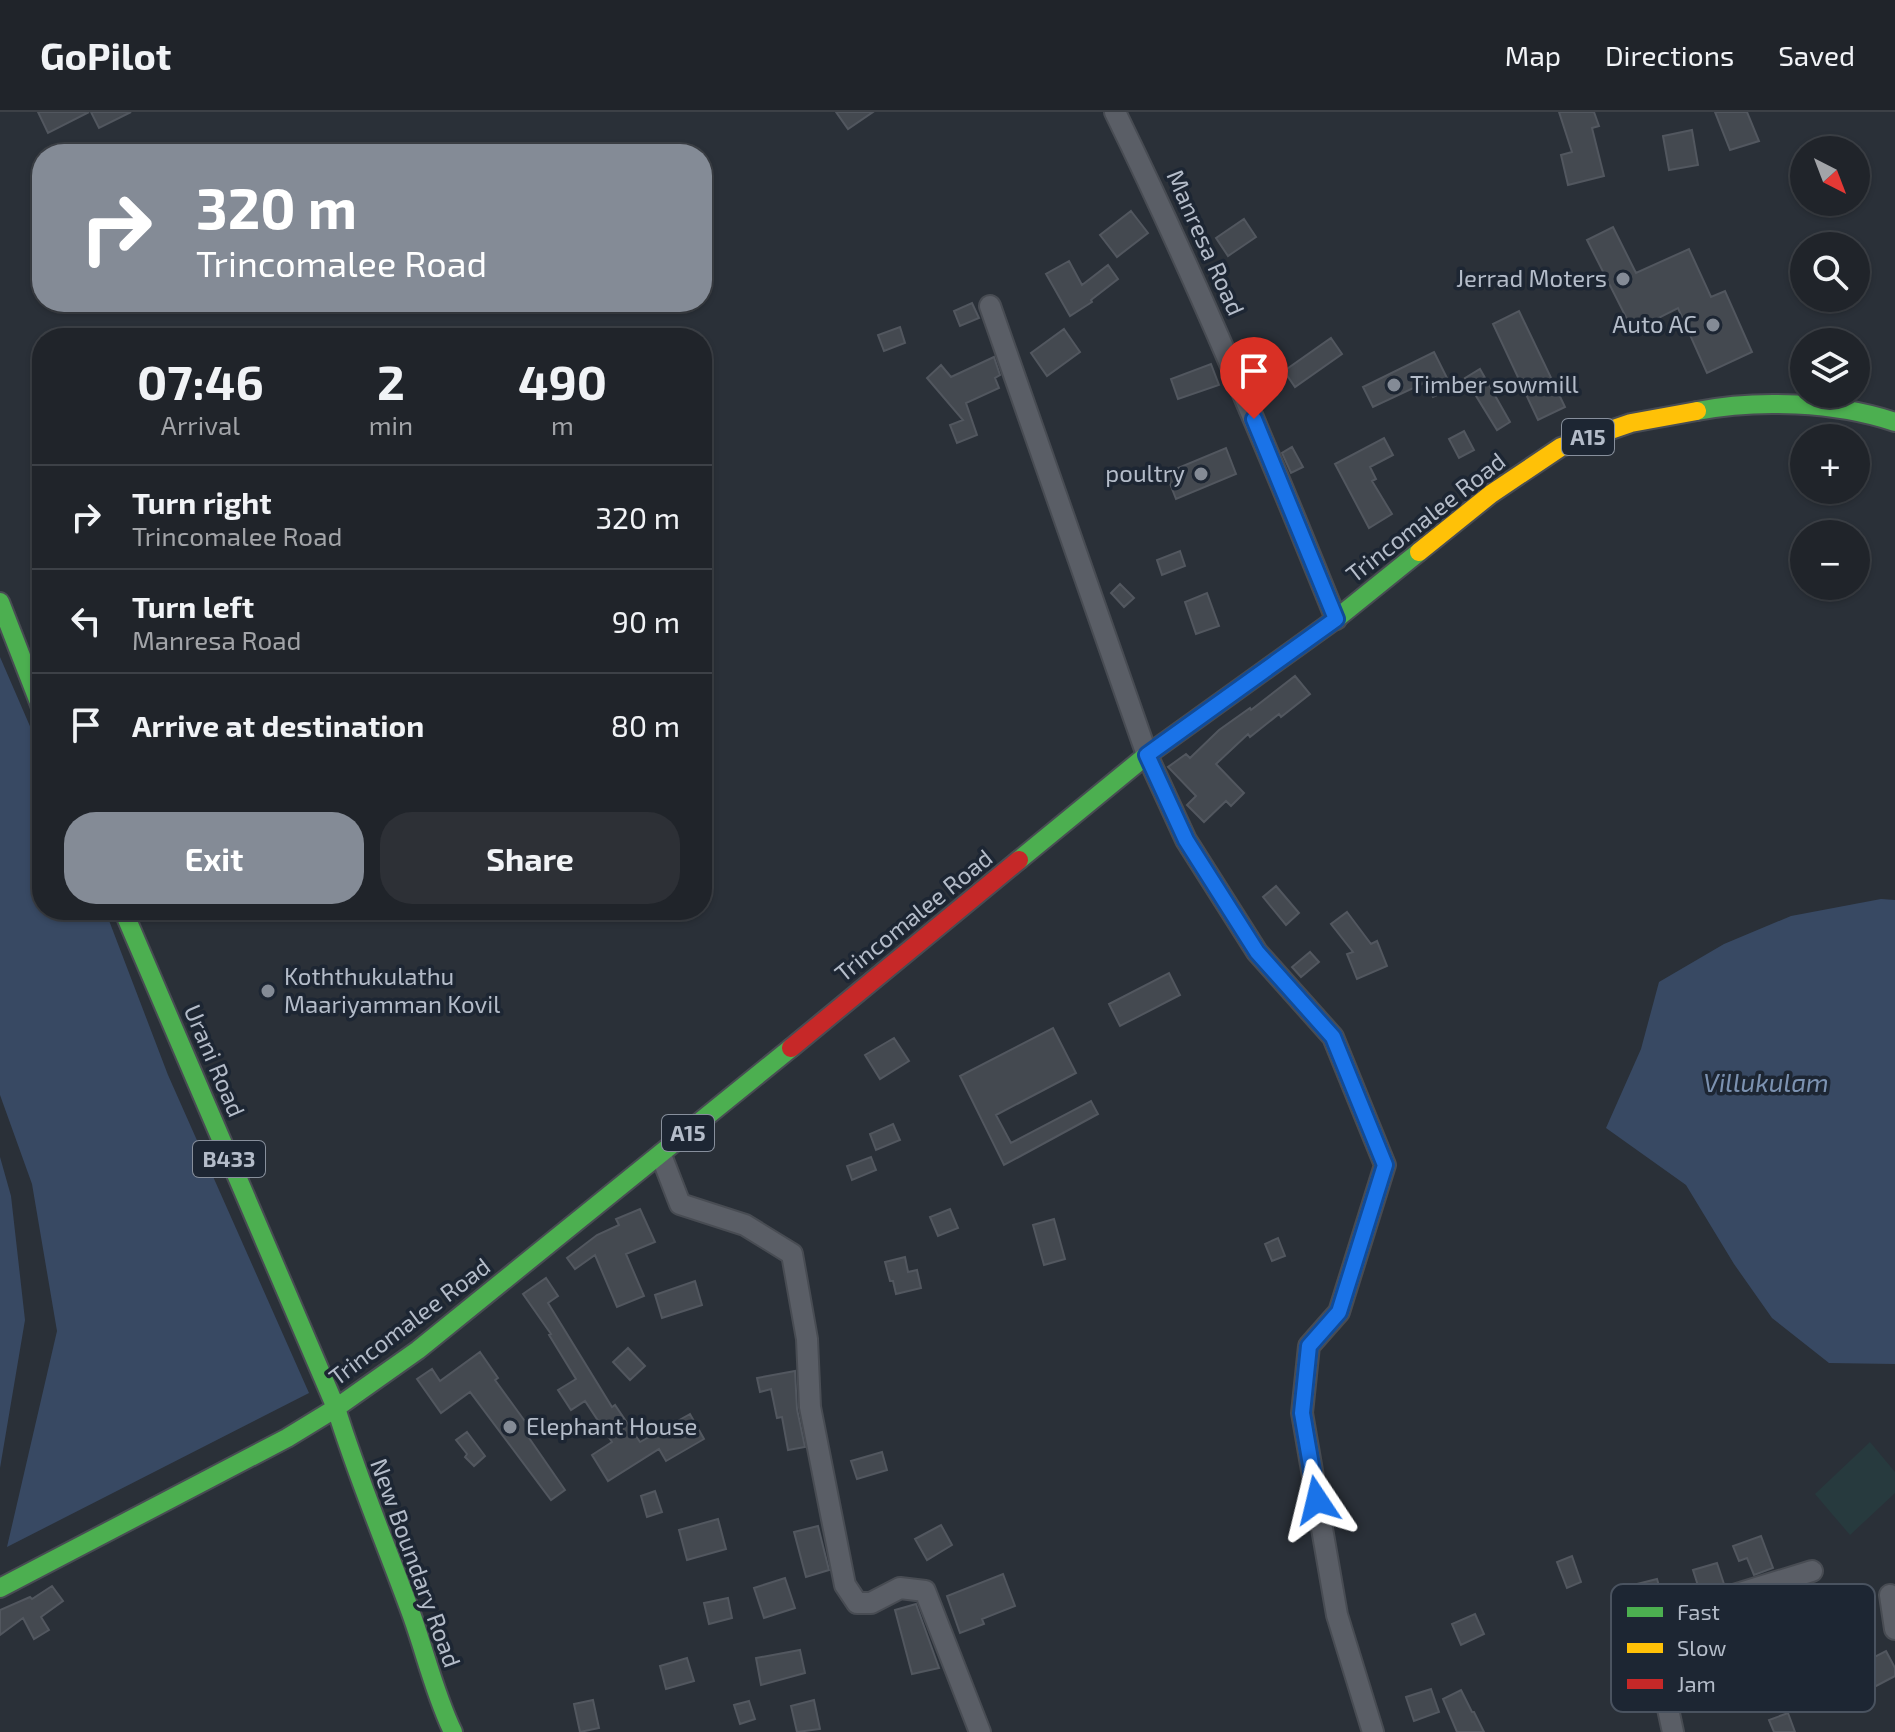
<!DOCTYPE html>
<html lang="en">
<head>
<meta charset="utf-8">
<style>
	:root { --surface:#20242a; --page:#2d3036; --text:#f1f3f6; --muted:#a2a4a8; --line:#3d4147; --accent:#848b96 }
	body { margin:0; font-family:"Exo 2",sans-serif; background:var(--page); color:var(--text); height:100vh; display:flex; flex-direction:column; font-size:30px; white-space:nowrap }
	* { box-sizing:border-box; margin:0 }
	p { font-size:26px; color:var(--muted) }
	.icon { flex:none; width:44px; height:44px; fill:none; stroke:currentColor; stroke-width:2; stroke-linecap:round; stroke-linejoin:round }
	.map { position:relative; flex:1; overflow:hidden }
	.details { position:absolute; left:32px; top:216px; width:680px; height:592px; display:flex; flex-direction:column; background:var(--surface); border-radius:32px; box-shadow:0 2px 6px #0004,0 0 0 2px var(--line) }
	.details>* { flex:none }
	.hud { position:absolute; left:32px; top:32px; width:680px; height:168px; border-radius:32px; box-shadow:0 2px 6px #0004,0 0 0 2px var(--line); background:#848b96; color:#fff; overflow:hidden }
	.needle { width:52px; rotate:138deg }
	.controls { position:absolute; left:1790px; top:24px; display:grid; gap:16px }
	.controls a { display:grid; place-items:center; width:80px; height:80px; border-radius:50%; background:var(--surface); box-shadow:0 2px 6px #0004,0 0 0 2px var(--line); font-size:40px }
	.pin { position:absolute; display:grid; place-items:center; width:68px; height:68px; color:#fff; margin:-82px -34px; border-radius:50% 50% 50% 0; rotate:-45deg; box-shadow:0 0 8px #0007 }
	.pin .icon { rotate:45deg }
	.me { position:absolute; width:88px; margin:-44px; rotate:350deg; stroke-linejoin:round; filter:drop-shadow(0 0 6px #0008) }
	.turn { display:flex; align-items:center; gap:28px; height:168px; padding:0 32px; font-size:36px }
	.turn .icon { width:104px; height:104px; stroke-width:2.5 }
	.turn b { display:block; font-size:56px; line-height:68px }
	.eta { display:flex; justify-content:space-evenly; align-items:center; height:136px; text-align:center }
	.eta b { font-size:48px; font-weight:700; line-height:56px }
	.cta { display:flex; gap:16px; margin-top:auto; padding:16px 32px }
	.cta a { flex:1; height:92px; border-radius:32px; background:var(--accent); color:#fff; font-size:32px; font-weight:700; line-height:92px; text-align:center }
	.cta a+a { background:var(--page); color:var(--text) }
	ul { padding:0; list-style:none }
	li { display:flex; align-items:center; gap:24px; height:104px; padding:0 32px; border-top:2px solid var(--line) }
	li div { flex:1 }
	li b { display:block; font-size:30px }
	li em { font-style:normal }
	header { display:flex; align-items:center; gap:48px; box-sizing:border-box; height:112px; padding:0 40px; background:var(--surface); border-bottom:2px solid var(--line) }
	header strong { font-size:38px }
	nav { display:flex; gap:44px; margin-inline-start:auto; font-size:28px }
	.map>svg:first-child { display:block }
</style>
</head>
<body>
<header>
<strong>GoPilot</strong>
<nav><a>Map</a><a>Directions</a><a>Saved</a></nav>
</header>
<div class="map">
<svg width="1895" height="1620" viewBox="0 0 1895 1620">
	<rect width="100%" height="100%" fill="#2a3038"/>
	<path fill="#273a3e" d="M1870 1330 1895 1360V1381L1850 1423 1815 1382Z"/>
	<path fill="#384963" d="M0 545 42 642V798H105L168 963 309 1281 7 1435 57 1219 32 1072 0 983Z
		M1881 787 1895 788V1252L1829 1251 1772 1206 1734 1152 1686 1073 1606 1016 1641 937 1659 870 1724 832 1791 804Z
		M0 1045 11 1084 25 1208 0 1356Z"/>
	<path fill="#444950" stroke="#52575f" stroke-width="2" d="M38 0H89L48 21Z
		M91 0H131L99 16Z
		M836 0H873L848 17Z
		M1559 0H1594L1599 14 1592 16 1604 64 1568 73 1561 43 1572 40Z
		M1715 0H1747L1759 29 1730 38Z
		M1692 18 1698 53 1669 58 1663 24Z
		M1131 99 1148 121 1117 145 1100 123Z
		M1244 107 1256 125 1228 144 1216 126Z
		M1613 115 1636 161 1689 137 1711 185 1725 179 1752 240 1707 261 1678 196 1633 219 1587 128Z
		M1069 149 1082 173 1108 153 1118 167 1091 188 1092 190 1070 204 1046 162Z
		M972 191 979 206 960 214 954 199Z
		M1519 199 1565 295 1538 308 1493 212Z
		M900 215 905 231 884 239 878 223Z
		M1064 217 1080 240 1047 264 1031 241Z
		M1331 226 1342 242 1295 275 1284 259Z
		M1434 240 1452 276 1433 285 1426 270 1373 295 1363 275Z
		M994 245 1000 263 995 266 999 276 966 291 977 323 957 331 950 313 963 308 927 266 941 253 951 265Z
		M1211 252 1219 273 1178 287 1171 267Z
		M1480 257 1510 310 1497 318 1465 266Z
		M1464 319 1474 338 1459 346 1449 327Z
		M1384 326 1393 343 1370 355 1376 367 1372 369 1392 402 1369 416 1335 352Z
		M1292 335 1303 355 1291 361 1282 341Z
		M1226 336 1236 362 1176 387 1166 361Z
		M1180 439 1185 454 1162 463 1157 448Z
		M1120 472 1134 486 1124 495 1111 481Z
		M1207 481 1219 514 1196 522 1185 490Z
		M1295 564 1310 582 1281 605 1279 602 1250 625 1248 622 1216 652 1244 681 1231 694 1226 689 1204 710 1187 693 1196 684 1168 655 1186 642 1190 646 1219 618 1250 596 1251 598Z
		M1276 774 1299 801 1286 813 1263 785Z
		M1347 800 1371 832 1377 829 1387 854 1357 867 1347 842 1353 840 1331 812Z
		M1310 840 1319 850 1301 865 1292 855Z
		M1169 861 1180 883 1120 914 1109 892Z
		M1053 916 1076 961 996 1003 1011 1031 1091 989 1098 1002 1004 1053 960 964Z
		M894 926 909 949 880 967 865 943Z
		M893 1012 900 1028 876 1038 870 1022Z
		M871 1045 876 1058 852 1068 847 1054Z
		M640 1097 655 1130 626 1142 644 1184 617 1195 595 1143 575 1157 567 1146 597 1123 619 1113 616 1107Z
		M950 1097 958 1116 938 1124 930 1105Z
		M1054 1107 1065 1147 1044 1153 1033 1113Z
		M1278 1126 1285 1144 1272 1149 1265 1132Z
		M905 1145 908 1160 917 1158 921 1176 896 1182 893 1169H890L885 1150Z
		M546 1166 558 1184 548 1191 612 1295 615 1293 640 1330 690 1302 704 1327 666 1349 659 1337 608 1369 592 1343 612 1330 585 1289 571 1298 558 1278 576 1267 549 1223 551 1222 523 1182Z
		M695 1169 702 1193 662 1206 655 1183Z
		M628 1236 645 1254 630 1268 613 1250Z
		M480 1240 498 1266 495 1268 532 1319 527 1323 565 1378 551 1388 470 1280 441 1301 417 1267 432 1257 440 1269Z
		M795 1259 797 1297 805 1335 788 1338 782 1305 777 1306 771 1277 760 1280 757 1266Z
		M467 1320 485 1344 474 1354 465 1345 467 1342 456 1328Z
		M882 1340 887 1358 857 1367 851 1349Z
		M655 1379 662 1400 647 1405 641 1384Z
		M718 1407 726 1437 687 1448 679 1418Z
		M941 1413 952 1433 927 1448 915 1427Z
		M818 1414 829 1458 806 1465 794 1420Z
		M1761 1424 1773 1456 1754 1463 1747 1446 1739 1449 1733 1434Z
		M1572 1444 1581 1470 1567 1476 1557 1450Z
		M1717 1451 1724 1472 1700 1480 1693 1458Z
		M1003 1462 1015 1494 982 1507 984 1512 960 1521 947 1484Z
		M785 1466 795 1496 764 1506 754 1476Z
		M1657 1467 1664 1491 1639 1499 1633 1473Z
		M52 1474 63 1489 41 1505 49 1518 34 1527 23 1506 0 1523V1498L30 1485 32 1487Z
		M728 1486 732 1506 709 1512 704 1491Z
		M916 1492 939 1556 912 1562 895 1498Z
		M1475 1502 1484 1522 1461 1533 1452 1512Z
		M800 1538 805 1561 761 1573 756 1546Z
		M1886 1539 1895 1556V1564L1863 1581 1851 1557Z
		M687 1546 694 1569 666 1577 660 1554Z
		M1431 1577 1439 1600 1414 1609 1406 1585Z
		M1461 1578 1472 1600H1474L1484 1620H1457L1443 1587Z
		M593 1588 599 1616 580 1620 574 1592Z
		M814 1588 820 1617 797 1620 791 1594Z
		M749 1589 755 1607 740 1612 734 1593Z
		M1788 1601 1795 1620H1774L1769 1608Z"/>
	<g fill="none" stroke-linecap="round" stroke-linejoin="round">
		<g stroke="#484c53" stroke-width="24">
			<path id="street" d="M1115 0C1196 166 1267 336 1336 507
				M990 194 1147 643 1186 728 1257 840 1333 925 1385 1053 1339 1200 1309 1234 1302 1301 1337 1503 1373 1620
				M661 1043 680 1092 745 1113 792 1142 807 1227 810 1295 845 1473 857 1491H871L900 1476 925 1479 980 1620
				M1890 1483 1895 1517
				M1665 1585 1824 1523
				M1673 1620 1649 1509 1812 1459"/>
		</g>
		<g stroke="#484c53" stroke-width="22">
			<path id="fast" d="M1697 299C1757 287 1836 290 1895 310
				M0 490 42 598
				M1019 748 1147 643 1336 507 1419 440
				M123 798 336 1296
				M336 1296C358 1367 387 1435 412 1504 426 1543 435 1583 453 1620
				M0 1476 287 1326 336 1296 418 1238 791 936"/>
		</g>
		<g stroke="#484c53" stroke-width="22">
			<path id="slow" d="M1419 440 1491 382 1561 335 1631 311 1697 299"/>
		</g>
		<g stroke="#484c53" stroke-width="22">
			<path id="jam" d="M791 936 1019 748"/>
		</g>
		<use href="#street" stroke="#5a5e66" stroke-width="20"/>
		<use href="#fast" stroke="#4caf50" stroke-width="18"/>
		<use href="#slow" stroke="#ffc107" stroke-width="18"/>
		<use href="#jam" stroke="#c62828" stroke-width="18"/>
	</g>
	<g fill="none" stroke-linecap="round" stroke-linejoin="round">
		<g stroke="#114b97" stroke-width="20">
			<path id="route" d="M1254 307 1336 507 1147 643 1186 728 1257 840 1333 925 1385 1053 1339 1200 1309 1234 1302 1301 1317 1388"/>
		</g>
		<use href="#route" stroke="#1a73e8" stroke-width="14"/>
	</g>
	<g fill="#848b96" stroke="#1d2633" stroke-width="3">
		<circle cx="1623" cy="167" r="8"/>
		<circle cx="1713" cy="213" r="8"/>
		<circle cx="1394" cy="273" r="8"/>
		<circle cx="1201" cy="362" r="8"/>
		<circle cx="268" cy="879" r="8"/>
		<circle cx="510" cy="1315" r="8"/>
	</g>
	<g text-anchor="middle" stroke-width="7" stroke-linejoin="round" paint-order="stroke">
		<g fill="#1d2633" stroke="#878f9c" stroke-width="2">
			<rect x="1562" y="307" width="52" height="36" rx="6"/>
			<rect x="662" y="1003" width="52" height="36" rx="6"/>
			<rect x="193" y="1029" width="72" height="36" rx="6"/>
		</g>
		<g font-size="22" font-weight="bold" fill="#b4bcc9">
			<text x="1588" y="333">A15</text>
			<text x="688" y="1029">A15</text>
			<text x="229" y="1055">B433</text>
		</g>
		<g font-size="24" fill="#b4bcc9" stroke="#1d2633">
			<text transform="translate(1205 131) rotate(66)" y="8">Manresa Road</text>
			<text transform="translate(1426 406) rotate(-38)" y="8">Trincomalee Road</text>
			<text transform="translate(914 804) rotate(-39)" y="8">Trincomalee Road</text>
			<text transform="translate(214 949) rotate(67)" y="8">Urani Road</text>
			<text transform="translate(410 1210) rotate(-37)" y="8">Trincomalee Road</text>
			<text transform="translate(415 1451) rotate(70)" y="8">New Boundary Road</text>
		</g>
		<g font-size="24" fill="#b4bcc9" stroke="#1d2633" text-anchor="end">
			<text x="1607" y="175">Jerrad Moters</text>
			<text x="1697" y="221">Auto AC</text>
			<text x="1410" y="281" text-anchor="start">Timber sowmill</text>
			<text x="1185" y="370">poultry</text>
			<text x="284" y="873" text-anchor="start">Koththukulathu<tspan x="284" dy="28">Maariyamman Kovil</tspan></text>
			<text x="526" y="1323" text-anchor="start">Elephant House</text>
		</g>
		<g font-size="26" font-style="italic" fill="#7c92b1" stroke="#1d2633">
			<text x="1766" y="980">Villukulam</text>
		</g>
	</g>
	<rect x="1611" y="1472" width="264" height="128" rx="12" fill="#1d2633" stroke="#4a5360" stroke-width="2"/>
	<rect x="1627" y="1495" width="36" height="10" fill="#4caf50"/>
	<rect x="1627" y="1531" width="36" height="10" fill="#ffc107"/>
	<rect x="1627" y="1567" width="36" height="10" fill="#c62828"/>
	<g font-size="22" fill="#b4bcc9">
		<text x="1677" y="1508">Fast</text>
		<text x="1677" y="1544">Slow</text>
		<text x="1677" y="1580">Jam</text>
	</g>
</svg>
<div class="controls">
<a><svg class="needle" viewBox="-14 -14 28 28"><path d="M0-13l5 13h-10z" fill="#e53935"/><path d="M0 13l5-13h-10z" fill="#a2a4a8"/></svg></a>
<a><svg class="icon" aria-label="search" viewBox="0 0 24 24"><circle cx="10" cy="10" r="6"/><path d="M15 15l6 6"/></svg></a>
<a><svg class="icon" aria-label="layers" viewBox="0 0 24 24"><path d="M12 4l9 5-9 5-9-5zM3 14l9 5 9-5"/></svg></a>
<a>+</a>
<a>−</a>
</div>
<div class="pin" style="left:1254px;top:307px;background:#d93025"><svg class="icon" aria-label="arrive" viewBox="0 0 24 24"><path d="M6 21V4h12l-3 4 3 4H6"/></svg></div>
<svg class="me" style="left:1317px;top:1388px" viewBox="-20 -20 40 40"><path d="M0-17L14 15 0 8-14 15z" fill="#1a73e8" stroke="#fff" stroke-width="4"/></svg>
<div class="hud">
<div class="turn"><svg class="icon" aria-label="right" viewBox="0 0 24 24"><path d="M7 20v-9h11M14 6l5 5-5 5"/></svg><div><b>320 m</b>Trincomalee Road</div></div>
</div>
<section class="details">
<div class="eta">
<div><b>07:46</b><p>Arrival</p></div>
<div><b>2</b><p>min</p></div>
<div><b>490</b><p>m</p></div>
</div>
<ul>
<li><svg class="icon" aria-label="right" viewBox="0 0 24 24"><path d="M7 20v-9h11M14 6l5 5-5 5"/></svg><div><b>Turn right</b><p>Trincomalee Road</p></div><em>320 m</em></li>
<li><svg class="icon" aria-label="left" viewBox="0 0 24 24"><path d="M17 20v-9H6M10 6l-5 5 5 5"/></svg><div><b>Turn left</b><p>Manresa Road</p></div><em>90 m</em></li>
<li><svg class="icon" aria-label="arrive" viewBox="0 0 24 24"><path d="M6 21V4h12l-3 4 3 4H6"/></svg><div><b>Arrive at destination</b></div><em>80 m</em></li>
</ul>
<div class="cta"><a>Exit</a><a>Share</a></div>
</section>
</div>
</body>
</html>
